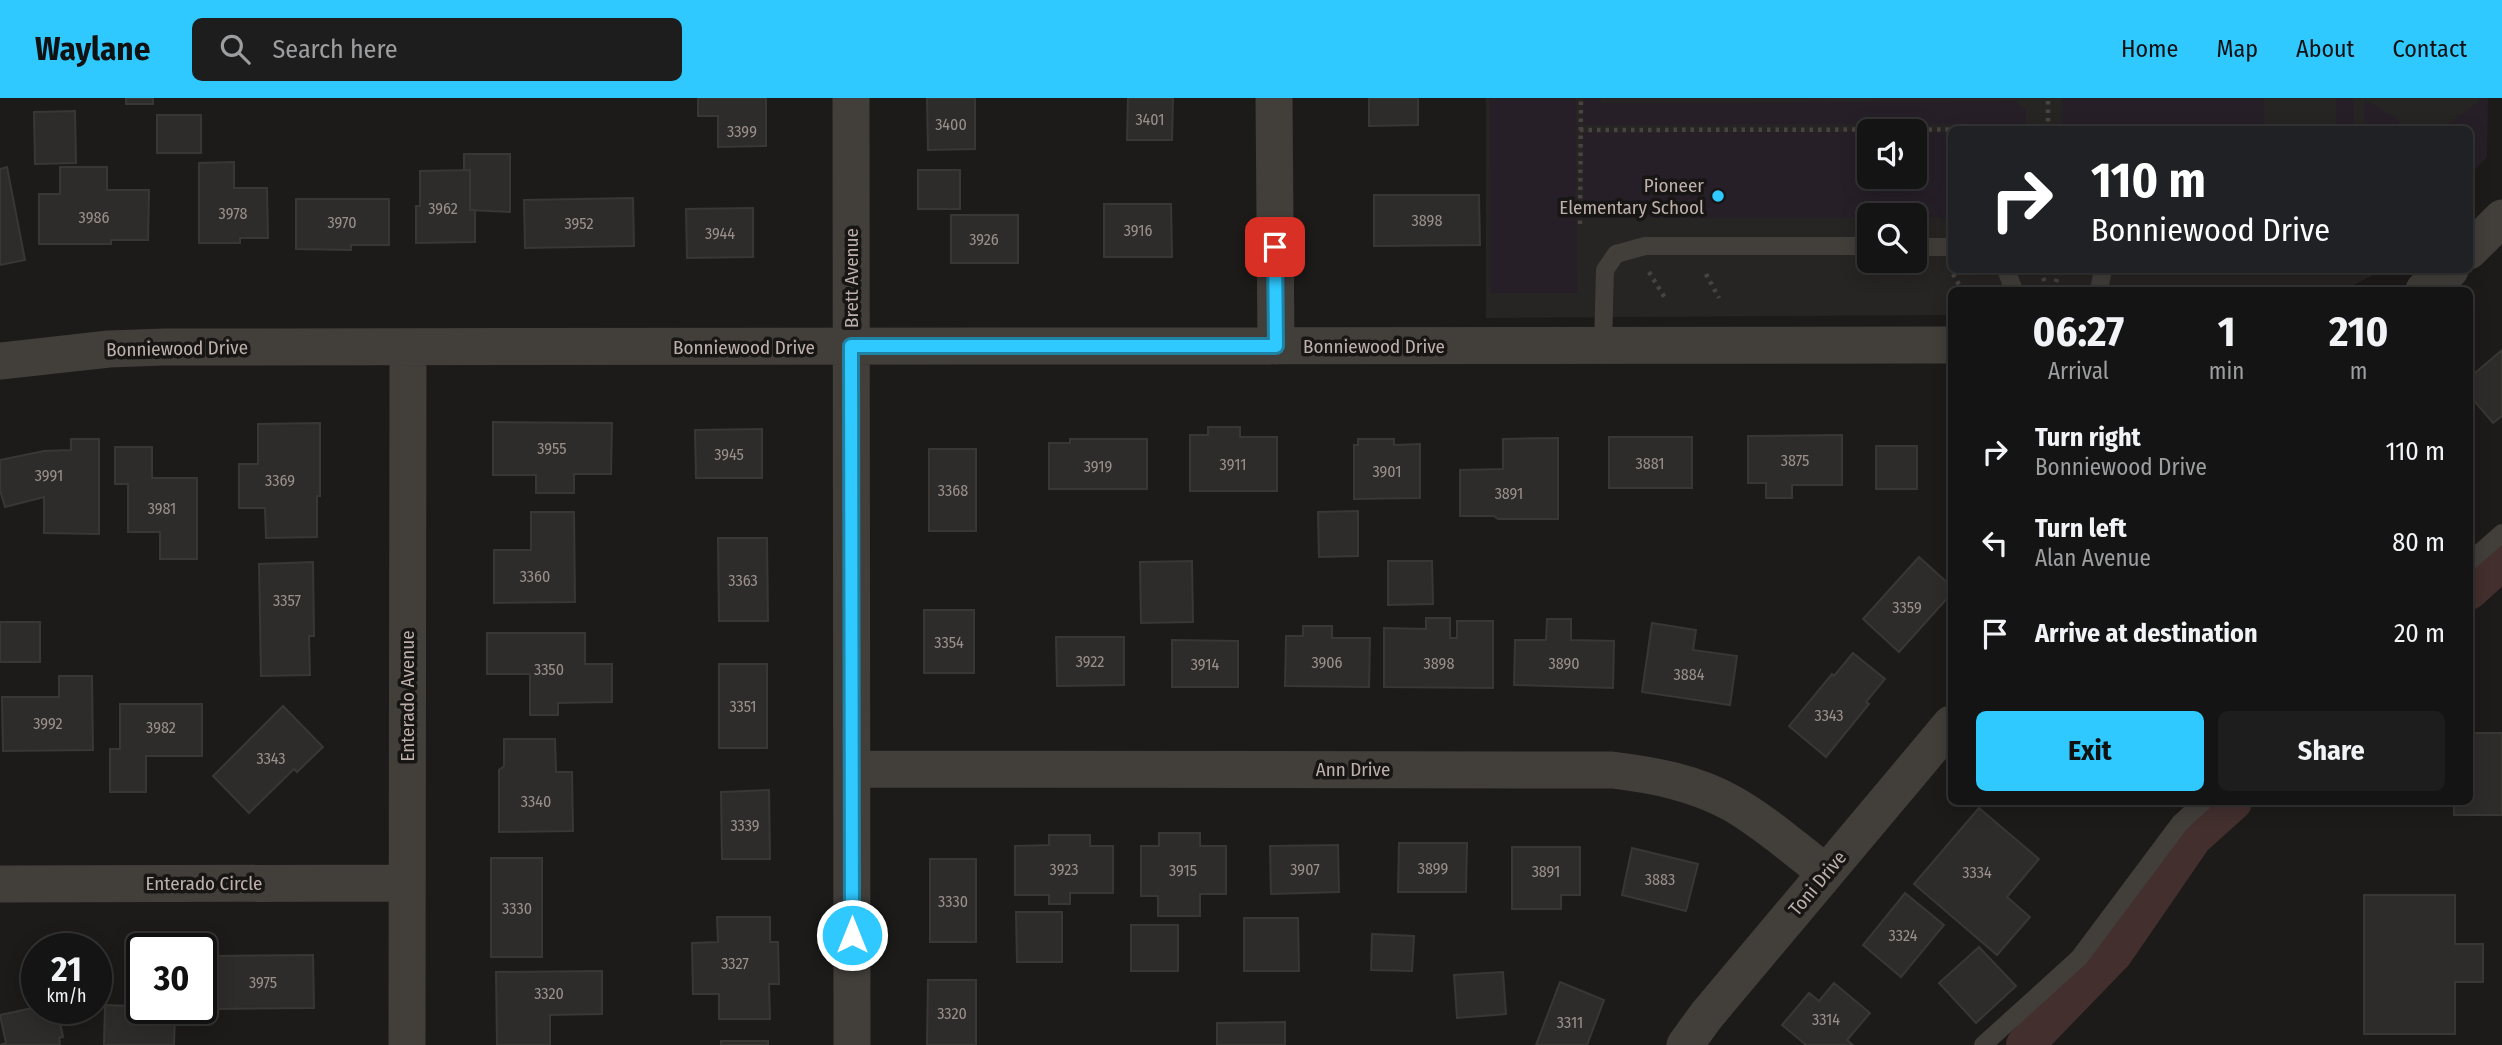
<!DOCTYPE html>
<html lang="en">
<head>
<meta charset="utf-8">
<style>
	:root { --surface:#151414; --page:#1e1d1d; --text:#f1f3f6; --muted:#9d9ea0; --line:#343334; --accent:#2fc9ff }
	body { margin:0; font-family:"Fira Sans Condensed",sans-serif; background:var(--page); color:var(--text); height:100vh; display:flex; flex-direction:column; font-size:26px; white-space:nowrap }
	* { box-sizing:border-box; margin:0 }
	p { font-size:23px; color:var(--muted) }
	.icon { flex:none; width:38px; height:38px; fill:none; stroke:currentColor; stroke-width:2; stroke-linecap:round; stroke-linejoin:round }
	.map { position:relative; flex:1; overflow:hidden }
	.drawer { position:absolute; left:1948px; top:189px; width:525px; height:518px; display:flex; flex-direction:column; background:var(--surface); border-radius:10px; box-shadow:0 4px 18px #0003,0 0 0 2px var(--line) }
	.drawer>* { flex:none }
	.hud { position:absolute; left:1948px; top:28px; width:525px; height:147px; border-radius:10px; box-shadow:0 4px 18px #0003,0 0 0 2px var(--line); background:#202124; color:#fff; overflow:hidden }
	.fabs { position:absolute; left:1857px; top:21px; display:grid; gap:14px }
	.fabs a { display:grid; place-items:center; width:70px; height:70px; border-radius:10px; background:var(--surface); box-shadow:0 4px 18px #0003,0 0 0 2px var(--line); font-size:35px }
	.speed { position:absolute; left:21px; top:835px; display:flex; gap:14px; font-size:35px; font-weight:700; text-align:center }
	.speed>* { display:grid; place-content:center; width:91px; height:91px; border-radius:50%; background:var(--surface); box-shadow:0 4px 18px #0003,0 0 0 2px var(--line); line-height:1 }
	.speed small { font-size:18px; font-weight:400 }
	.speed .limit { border:4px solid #111; border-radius:10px; background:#fff; color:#111 }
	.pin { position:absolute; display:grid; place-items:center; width:60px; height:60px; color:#fff; margin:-30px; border-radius:14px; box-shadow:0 4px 10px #0006 }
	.me { position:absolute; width:77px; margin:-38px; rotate:0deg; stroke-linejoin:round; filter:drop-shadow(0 0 5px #0008) }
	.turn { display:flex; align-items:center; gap:24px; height:147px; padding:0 28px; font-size:32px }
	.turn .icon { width:91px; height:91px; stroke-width:2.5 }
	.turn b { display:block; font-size:49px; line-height:60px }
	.eta { display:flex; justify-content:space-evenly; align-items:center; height:119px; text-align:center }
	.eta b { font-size:42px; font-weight:700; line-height:49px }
	.cta { display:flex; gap:14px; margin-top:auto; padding:14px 28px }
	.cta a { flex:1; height:80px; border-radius:10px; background:var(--accent); color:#111; font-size:28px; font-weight:700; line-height:80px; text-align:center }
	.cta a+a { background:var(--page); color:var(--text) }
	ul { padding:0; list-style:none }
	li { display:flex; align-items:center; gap:21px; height:91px; padding:0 28px }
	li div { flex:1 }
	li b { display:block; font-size:26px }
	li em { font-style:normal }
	header { display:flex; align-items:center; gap:42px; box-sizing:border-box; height:98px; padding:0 35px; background:var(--accent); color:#111 }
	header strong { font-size:33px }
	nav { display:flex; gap:38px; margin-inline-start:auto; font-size:24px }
	.search { width:490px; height:63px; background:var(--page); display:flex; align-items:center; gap:18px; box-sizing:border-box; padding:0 24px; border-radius:10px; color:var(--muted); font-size:26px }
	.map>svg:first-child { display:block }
</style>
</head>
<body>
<header>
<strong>Waylane</strong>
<div class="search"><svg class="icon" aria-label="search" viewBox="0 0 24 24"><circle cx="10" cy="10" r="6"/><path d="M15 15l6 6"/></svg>Search here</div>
<nav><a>Home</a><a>Map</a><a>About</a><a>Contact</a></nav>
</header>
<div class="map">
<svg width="2502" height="947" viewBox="0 0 2502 947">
	<rect width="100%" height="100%" fill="#1c1b1a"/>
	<path fill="#272523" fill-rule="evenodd" d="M1486 0H2484V61L2469 79V32H1951V172H2383L2344 192H1951V217L1486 220ZM1869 33H1914V79H1869ZM1869 117H1914V163H1869Z"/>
	<path fill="#261f28" d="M1490 0H1576L1577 195H1491Z
		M1583 0H1600L1601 5 2019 3V7L2026 11V26L1583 27Z
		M2062 0H2264V26L2061 27Z
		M2336 0H2354V31H2336Z
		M2479 0H2488L2487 59 2469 77V32L2449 31 2448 27 2479 3Z
		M2364 1 2399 22 2398 31H2364Z
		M1583 34H1869V79H1914L1915 34H1951V120L1869 117V120H1583Z"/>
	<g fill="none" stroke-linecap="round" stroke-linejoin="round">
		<path stroke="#422f2e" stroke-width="38" d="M2469 493 2502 463
			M2025 947 2114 855 2193 740 2233 704"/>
	</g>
	<path fill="#2e2c2a" stroke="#393734" stroke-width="2" d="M126 0H153V6H126Z
		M698 0H766V48L718 49V18H698Z
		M927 0H975V51L928 52Z
		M1128 0H1173L1172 42H1127Z
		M1369 0H1418V27L1369 28Z
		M75 13 76 65 35 66 34 14Z
		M157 17H201V55H157Z
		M464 56H510V114L470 112V72H464Z
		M234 64V90H267L268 140H240V145H199V65Z
		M7 69 25 162 0 167V71Z
		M60 69H107V92H149L148 142H111V146H39V96H60Z
		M470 72V112H475V144L416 145V108H420V73Z
		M918 72H960V111H918Z
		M1374 97H1479L1480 147 1374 148Z
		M633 100 634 148 525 150 524 102Z
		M296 101H389V147H351V152L296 151Z
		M1104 106H1171L1172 159H1104Z
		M753 110V159L687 160 686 111Z
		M951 117H1018V165H951Z
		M2502 252V318L2493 325 2469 297V280Z
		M493 324 612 325 611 376H574V395H536V377H493Z
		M320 325V398H317V439L266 440 265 410H239V366H258V326Z
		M1208 329H1240V339H1277V393H1190V337H1208Z
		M762 331V380H696L695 332Z
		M1842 337V387H1792V400H1766V385H1748V338Z
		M1609 339H1692V390H1609Z
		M1558 340V421H1498L1494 418H1460V372L1503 371V341Z
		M71 341H99V436L44 435V399L5 409 0 392V362L44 353 71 352Z
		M1070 341H1147V391H1049V345H1070Z
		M1358 341H1394V347L1420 346V400L1354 401V347H1358Z
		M1876 348H1917V391H1876Z
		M115 349H152V380H197V461H160V434H128V386H115Z
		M929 351H976V433H929Z
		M1358 413V458L1319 459 1318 414Z
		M531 414H574L575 504 494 505V452H531Z
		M718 440H767L768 523H719Z
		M1919 459 1951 488V496L1899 554 1863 521Z
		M1192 463 1193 524 1141 525 1140 464Z
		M1388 463H1432L1433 506 1388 507Z
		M313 464 314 538H309L310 577 261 578 259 466Z
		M924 512H974V575H924Z
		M1426 520H1450V540H1457V523H1493V590L1384 589V530L1426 531Z
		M1547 521H1571V542L1614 543 1613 590 1514 587 1515 542H1546Z
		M0 524H40V564H0Z
		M1652 525 1696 532 1693 552 1737 558 1730 607 1642 594Z
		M1303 528H1332V540H1370L1369 589 1285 588 1286 538H1303Z
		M487 535H585V566H612V604L558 605V617H530V576H487Z
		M1056 539H1124V587L1057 588Z
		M1172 542 1238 543V589H1172Z
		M1853 555 1885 581 1866 604 1869 606 1826 659 1789 628 1832 576 1834 578Z
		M719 566H767V650H719Z
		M59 578H92L93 652 3 653 2 599H59Z
		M120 606H202V658H146V694H110V651H120Z
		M283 608 323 649 297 674 294 671 249 715 213 678Z
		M2469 635H2502V717H2454V704H2469Z
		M504 641H555L556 674H572L573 733 499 734V672L504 668Z
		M769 692 770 761H722L721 694Z
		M1979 710 2039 761 2007 799 2030 819 1997 857 1914 786Z
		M1159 735H1200V748H1226V796H1200V818H1158V798H1141V748H1159Z
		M1049 737H1090V748H1113V795H1070V806H1049V797H1015V748L1049 747Z
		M1399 745H1467L1466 794H1398Z
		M1338 747 1339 794 1271 796 1270 748Z
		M1512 749H1580V797H1561V811H1512Z
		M1632 750 1698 766 1686 813 1622 797Z
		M491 760H542V859H491Z
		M930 761H976V844H930Z
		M1905 795 1944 827 1901 879 1863 847Z
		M2364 797H2455V846H2483V884H2455V936H2364Z
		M1016 814H1062V864H1017Z
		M717 819H770V844H778L779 886H769L770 921H719V896H693L692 845 718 844Z
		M1244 820H1298L1299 873H1244Z
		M1131 827H1178V873H1131Z
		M1372 836 1414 838 1412 873 1371 872Z
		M1979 849 2016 888 1976 925 1939 885Z
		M313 857 314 910 214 911 213 858Z
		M602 873V916L550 917V947H497L496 874Z
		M1503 874 1506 916 1457 920 1454 877Z
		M928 882H976V947H927Z
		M1560 884 1604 902 1587 947H1536Z
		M1834 885 1870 915 1847 942 1853 947H1806L1782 927 1809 895 1819 903Z
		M105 907 182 910V915H175L174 947H104Z
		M37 909 57 910 63 939 59 940 60 947H0L6 945 0 917Z
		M1285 924V947H1217V925Z
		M721 943H768V947H721Z"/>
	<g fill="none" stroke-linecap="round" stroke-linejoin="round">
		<path stroke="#494340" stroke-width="4.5" stroke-dasharray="3.5 5" stroke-linecap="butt" d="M1580 32 2264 31
			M2048 32V0
			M1580 126 1581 0
			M2040 172 2048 192
			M1649 174 1665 200
			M1706 176 1719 200
			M1953 176 1962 192
			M2053 192 2060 172"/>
		<path stroke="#423e3a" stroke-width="18" d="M1914 149H1951
			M2006 172 2014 192
			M2099 192 2103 172
			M1603 248 1605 172 1616 156 1645 148H1869
			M2469 464 2502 435
			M1983 947 2079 860 2180 725 2203 704"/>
		<path stroke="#423e3a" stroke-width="37" d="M851 0 852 947
			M1274 0 1276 248
			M2469 153 2502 120
			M2424 192 2450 172
			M0 263 109 251 164 249 1951 247
			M852 671 1612 672C1654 677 1696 685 1733 706 1766 725 1795 751 1825 774
			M0 786 407 785
			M407 947 408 249
			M1685 947 1706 918 1951 626"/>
	</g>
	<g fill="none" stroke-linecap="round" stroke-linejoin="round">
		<g stroke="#1f83a6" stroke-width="18">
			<path id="route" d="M852 837 851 248H1276L1275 149"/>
		</g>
		<use href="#route" stroke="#2fc9ff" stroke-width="12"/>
	</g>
	<circle fill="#2fc9ff" stroke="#181615" stroke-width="2.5" cx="1718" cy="98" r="7"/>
	<g text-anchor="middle" stroke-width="7" stroke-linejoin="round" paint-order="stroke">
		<g font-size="16" fill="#998f8b">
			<text x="1150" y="27">3401</text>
			<text x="951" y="32">3400</text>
			<text x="742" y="39">3399</text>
			<text x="443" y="116">3962</text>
			<text x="233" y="121">3978</text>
			<text x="94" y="125">3986</text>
			<text x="1427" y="128">3898</text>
			<text x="342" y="130">3970</text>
			<text x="579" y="131">3952</text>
			<text x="1138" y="138">3916</text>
			<text x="720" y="141">3944</text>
			<text x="984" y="147">3926</text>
			<text x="552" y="356">3955</text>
			<text x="729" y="362">3945</text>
			<text x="1795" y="368">3875</text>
			<text x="1650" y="371">3881</text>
			<text x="1233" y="372">3911</text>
			<text x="1098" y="374">3919</text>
			<text x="1387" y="379">3901</text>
			<text x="49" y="383">3991</text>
			<text x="280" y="388">3369</text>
			<text x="953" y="398">3368</text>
			<text x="1509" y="401">3891</text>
			<text x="162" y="416">3981</text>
			<text x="535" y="484">3360</text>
			<text x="743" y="488">3363</text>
			<text x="287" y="508">3357</text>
			<text x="1907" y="515">3359</text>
			<text x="949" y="550">3354</text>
			<text x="1090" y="569">3922</text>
			<text x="1327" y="570">3906</text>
			<text x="1439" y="571">3898</text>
			<text x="1564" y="571">3890</text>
			<text x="1205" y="572">3914</text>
			<text x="549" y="577">3350</text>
			<text x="1689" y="582">3884</text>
			<text x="743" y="614">3351</text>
			<text x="1829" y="623">3343</text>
			<text x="48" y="631">3992</text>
			<text x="161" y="635">3982</text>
			<text x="271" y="666">3343</text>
			<text x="536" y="709">3340</text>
			<text x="745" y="733">3339</text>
			<text x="1433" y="776">3899</text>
			<text x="1064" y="777">3923</text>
			<text x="1305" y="777">3907</text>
			<text x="1183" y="778">3915</text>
			<text x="1546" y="779">3891</text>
			<text x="1977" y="780">3334</text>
			<text x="1660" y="787">3883</text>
			<text x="953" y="809">3330</text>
			<text x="517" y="816">3330</text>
			<text x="1903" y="843">3324</text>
			<text x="735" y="871">3327</text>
			<text x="263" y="890">3975</text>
			<text x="549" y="901">3320</text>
			<text x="952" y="921">3320</text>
			<text x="1826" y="927">3314</text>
			<text x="1570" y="930">3311</text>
		</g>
		<g font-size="19" fill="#bdb0ab" stroke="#181615" text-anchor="end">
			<text x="1704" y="94">Pioneer<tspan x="1704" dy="22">Elementary School</tspan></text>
		</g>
		<g font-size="19" fill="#bdb0ab" stroke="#181615">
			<text transform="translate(851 180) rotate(-90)" y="7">Brett Avenue</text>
			<text x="1374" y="255">Bonniewood Drive</text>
			<text x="744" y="256">Bonniewood Drive</text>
			<text transform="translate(177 250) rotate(-1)" y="7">Bonniewood Drive</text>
			<text transform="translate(407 598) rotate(-90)" y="7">Enterado Avenue</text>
			<text x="1353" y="678">Ann Drive</text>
			<text x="204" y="792">Enterado Circle</text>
			<text transform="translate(1817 785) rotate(-50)" y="7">Toni Drive</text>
		</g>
	</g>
</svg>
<div class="fabs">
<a><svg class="icon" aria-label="sound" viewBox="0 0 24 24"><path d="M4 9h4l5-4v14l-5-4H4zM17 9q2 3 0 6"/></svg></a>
<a><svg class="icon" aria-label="search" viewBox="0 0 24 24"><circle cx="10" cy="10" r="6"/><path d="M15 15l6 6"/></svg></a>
</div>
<div class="speed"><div>21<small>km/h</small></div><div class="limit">30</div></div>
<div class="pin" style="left:1275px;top:149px;background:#d93025"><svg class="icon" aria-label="arrive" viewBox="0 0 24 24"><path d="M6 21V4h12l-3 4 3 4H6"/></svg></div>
<svg class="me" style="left:852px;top:837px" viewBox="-20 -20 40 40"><circle r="17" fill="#2fc9ff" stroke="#fff" stroke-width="3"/><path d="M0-11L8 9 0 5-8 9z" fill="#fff"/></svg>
<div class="hud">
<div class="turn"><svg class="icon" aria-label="right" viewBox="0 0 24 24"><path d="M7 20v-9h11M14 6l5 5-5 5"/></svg><div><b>110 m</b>Bonniewood Drive</div></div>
</div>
<section class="drawer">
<div class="eta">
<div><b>06:27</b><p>Arrival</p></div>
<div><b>1</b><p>min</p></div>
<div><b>210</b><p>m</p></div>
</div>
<ul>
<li><svg class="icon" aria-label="right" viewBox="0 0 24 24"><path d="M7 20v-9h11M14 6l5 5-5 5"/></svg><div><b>Turn right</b><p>Bonniewood Drive</p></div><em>110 m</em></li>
<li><svg class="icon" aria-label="left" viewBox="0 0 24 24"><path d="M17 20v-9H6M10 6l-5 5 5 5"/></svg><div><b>Turn left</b><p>Alan Avenue</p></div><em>80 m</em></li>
<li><svg class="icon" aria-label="arrive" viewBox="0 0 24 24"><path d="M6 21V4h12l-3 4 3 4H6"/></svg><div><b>Arrive at destination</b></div><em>20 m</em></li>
</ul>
<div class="cta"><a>Exit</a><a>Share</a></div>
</section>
</div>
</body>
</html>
